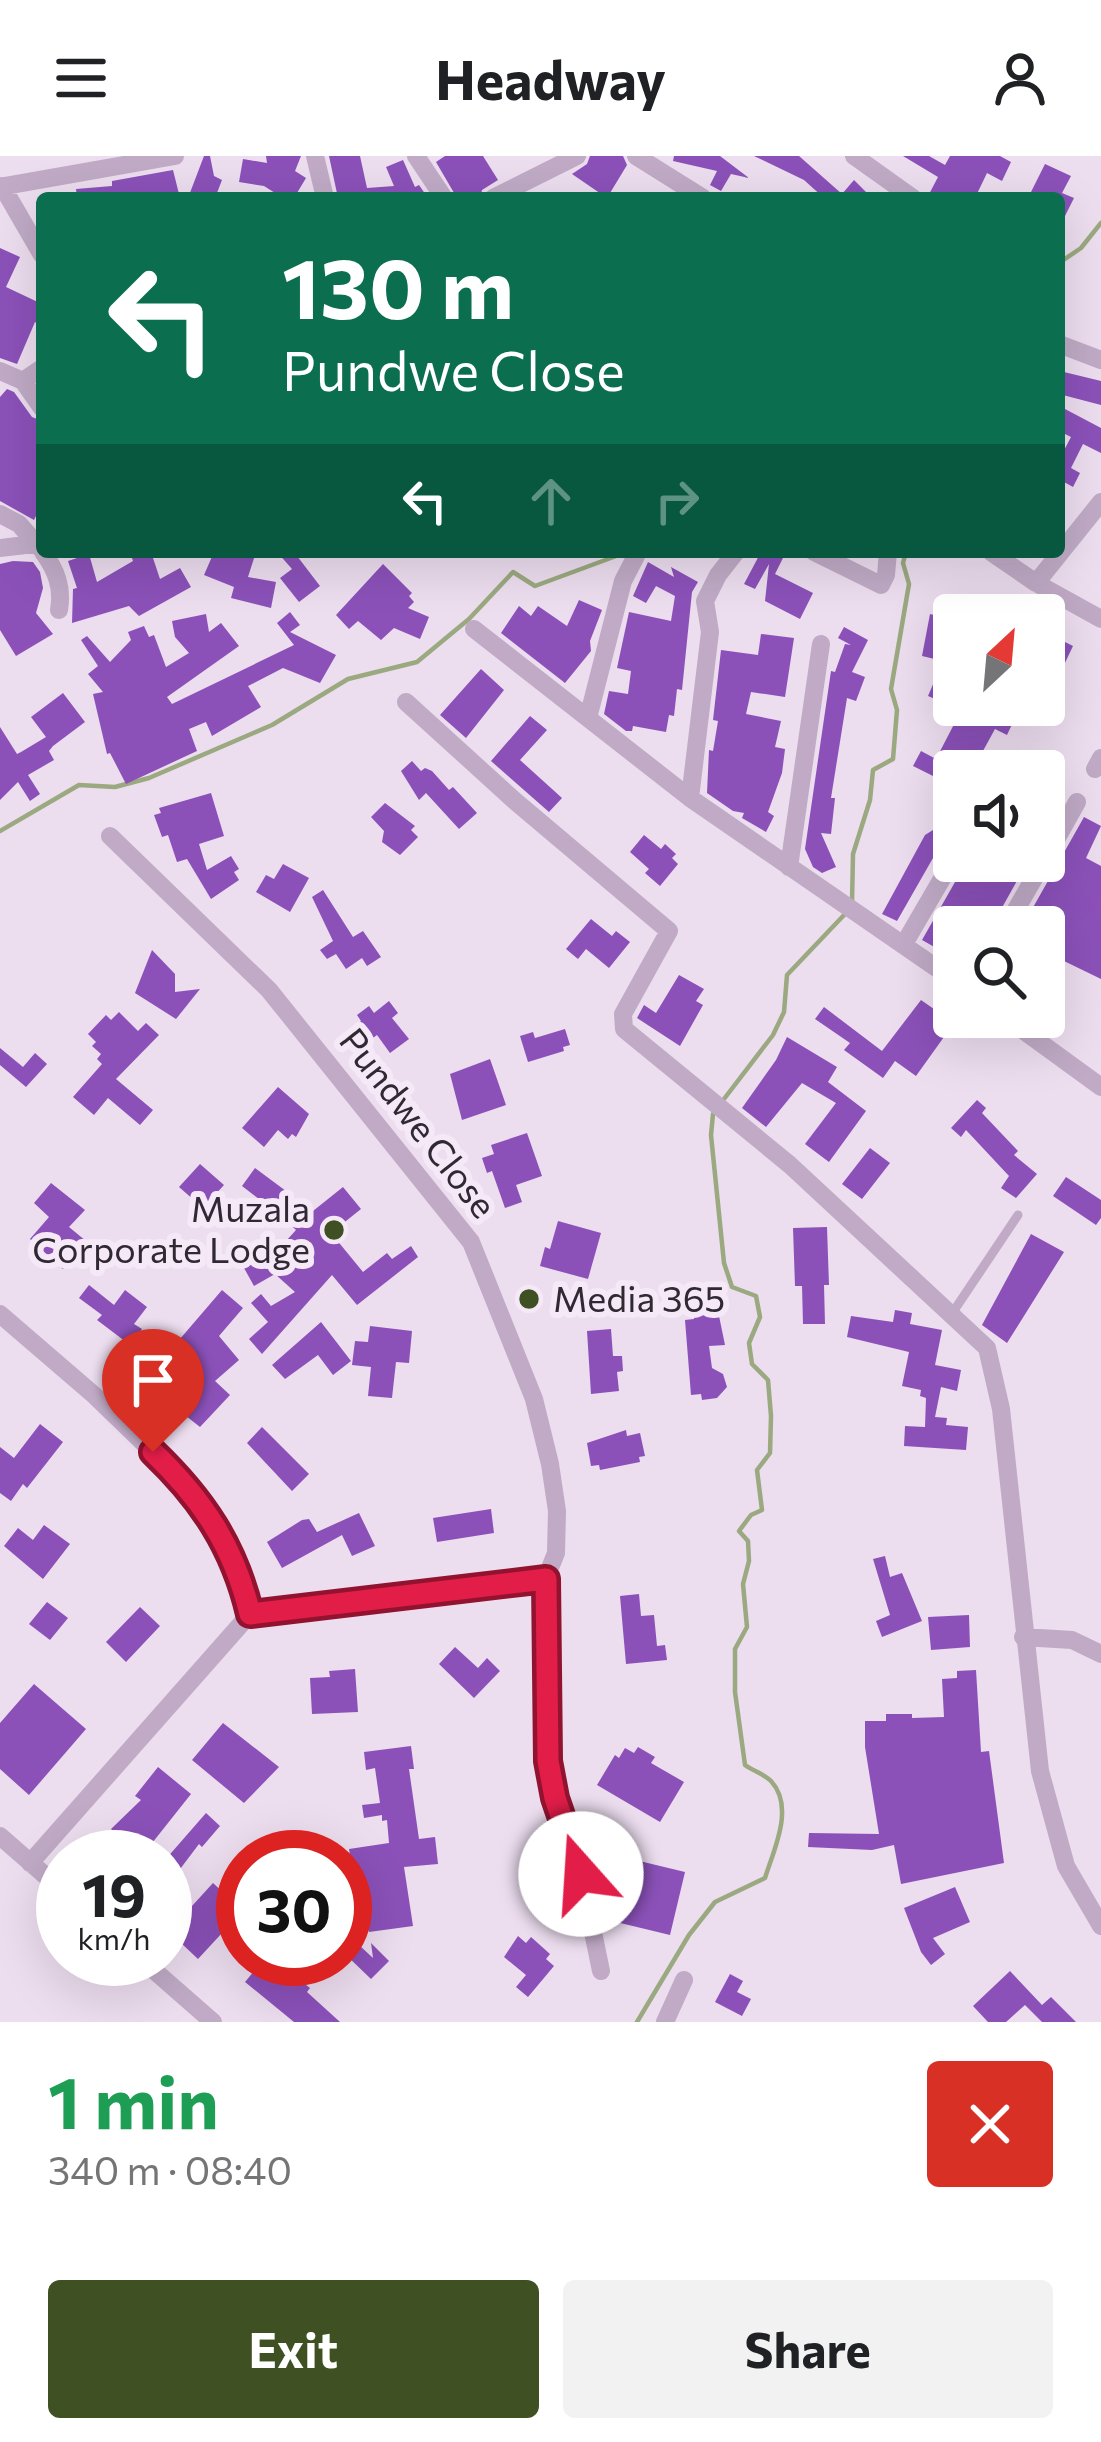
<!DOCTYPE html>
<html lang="en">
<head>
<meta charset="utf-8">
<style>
	:root { --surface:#fff; --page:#f2f2f2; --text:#202124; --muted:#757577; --accent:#3f5123 }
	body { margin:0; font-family:Commissioner,sans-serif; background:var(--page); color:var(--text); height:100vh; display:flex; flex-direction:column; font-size:45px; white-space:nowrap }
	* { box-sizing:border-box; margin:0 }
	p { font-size:39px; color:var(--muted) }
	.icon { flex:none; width:66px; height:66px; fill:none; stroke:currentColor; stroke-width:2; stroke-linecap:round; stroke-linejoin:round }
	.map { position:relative; height:1866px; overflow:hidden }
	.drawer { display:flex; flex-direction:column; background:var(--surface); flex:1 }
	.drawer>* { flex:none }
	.guide { position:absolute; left:36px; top:36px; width:1029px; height:366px; border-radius:12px; box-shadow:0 12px 48px #0002; background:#0b6e4f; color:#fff; overflow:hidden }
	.needle { width:78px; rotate:26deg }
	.controls { position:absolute; left:933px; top:438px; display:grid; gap:24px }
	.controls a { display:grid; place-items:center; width:132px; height:132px; border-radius:12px; background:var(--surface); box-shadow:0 12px 48px #0002; font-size:60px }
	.speed { position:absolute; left:36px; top:1674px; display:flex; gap:24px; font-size:60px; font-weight:700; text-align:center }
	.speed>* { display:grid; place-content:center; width:156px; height:156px; border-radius:50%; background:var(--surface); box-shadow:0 12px 48px #0002; line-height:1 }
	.speed small { font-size:30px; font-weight:400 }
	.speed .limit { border:18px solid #d22; background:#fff; color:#111 }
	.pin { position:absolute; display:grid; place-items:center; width:102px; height:102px; color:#fff; margin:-123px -51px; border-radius:50% 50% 50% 0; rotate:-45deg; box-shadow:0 0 12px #0007 }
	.pin .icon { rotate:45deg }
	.me { position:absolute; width:132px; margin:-66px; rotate:341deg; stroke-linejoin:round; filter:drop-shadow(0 0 9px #0008) }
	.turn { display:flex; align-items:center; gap:42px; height:252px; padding:0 48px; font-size:54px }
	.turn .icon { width:156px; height:156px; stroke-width:2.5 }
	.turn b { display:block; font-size:84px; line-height:102px }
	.lanes { display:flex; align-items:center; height:114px; padding:0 48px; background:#0003; justify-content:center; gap:60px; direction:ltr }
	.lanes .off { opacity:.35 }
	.round { display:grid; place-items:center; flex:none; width:126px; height:126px; border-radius:12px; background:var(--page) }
	.head { display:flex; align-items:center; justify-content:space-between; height:204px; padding:0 48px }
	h1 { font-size:72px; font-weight:700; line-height:90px; color:#1e9e55 }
	.primary-button { display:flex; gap:24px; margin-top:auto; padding:24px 48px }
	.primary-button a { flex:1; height:138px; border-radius:12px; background:var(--accent); color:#fff; font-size:48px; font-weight:700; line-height:138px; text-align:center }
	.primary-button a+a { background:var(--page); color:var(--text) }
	header { display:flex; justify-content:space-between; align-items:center; height:156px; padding:0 48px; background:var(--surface); font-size:54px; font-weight:700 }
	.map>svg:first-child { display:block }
</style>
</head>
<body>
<header><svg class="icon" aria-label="menu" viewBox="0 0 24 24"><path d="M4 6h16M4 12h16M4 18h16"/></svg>Headway<svg class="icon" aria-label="person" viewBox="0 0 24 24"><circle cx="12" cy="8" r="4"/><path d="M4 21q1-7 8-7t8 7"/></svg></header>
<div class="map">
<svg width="1101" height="1866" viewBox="0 0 1101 1866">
	<rect width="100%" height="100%" fill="#ecddef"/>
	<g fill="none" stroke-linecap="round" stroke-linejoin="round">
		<path stroke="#9aa97f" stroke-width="4.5" d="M1059 107 1081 92 1101 67
			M0 675 79 629 115 631 149 622 272 569 348 523 417 506 469 463 513 416 535 430 627 396
			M852 747 853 698 870 644 873 614 893 603 897 554 891 533 909 428 903 407 906 396
			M724 943 773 879 784 856 787 819 845 758
			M637 1866 689 1779 715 1746 765 1722C774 1693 795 1651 771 1625 764 1618 753 1615 745 1609L735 1536V1493L747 1471 743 1428 749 1405 748 1385 739 1375 751 1359 762 1354 757 1314 770 1297 771 1260 768 1224 752 1208 749 1187 760 1161 756 1140 732 1131 724 1107 711 979 713 958"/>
	</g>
	<path fill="#8b51b9" d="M204 0H210L214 20 222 24 215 42H188Z
		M266 0H301L295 15 306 22 294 42H283L264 30 239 26 243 3 267 7Z
		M329 0H360L367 32 394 30 386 11 403 4 415 31 419 29 428 42H338Z
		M445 0H483L498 24 482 34 480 42H457L436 6Z
		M590 0H623L627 9 607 42 572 18 587 8Z
		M674 0H720L749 22 731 18 721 35 710 29 717 15 673 5Z
		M754 0H799L842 38 854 24 872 42H824L804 24Z
		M903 0H929L945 9 950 0H1000L1011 6 1002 25 987 17 975 42H927L938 21Z
		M1045 8 1071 20 1062 37 1074 42 1059 72V42H1028Z
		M173 14 180 42H77L76 33 112 30V25Z
		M0 92 20 101 6 131 42 148V171L35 166 17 208 0 202Z
		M1064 216 1101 225V249L1059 238Z
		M7 233 14 236 32 261 42 265V348L34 364 0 345V241Z
		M1065 253 1101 272V297L1083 288 1071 312 1080 317 1073 331 1064 326 1059 337V304L1071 281 1059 275Z
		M130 396H151L160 423 180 412 191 431 139 460 129 450 72 467 73 433 77 432 68 405 89 398 97 426 133 405Z
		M214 396H256L248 421 276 426 271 452 231 442 234 431 204 419Z
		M277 396H294L320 430 299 446 280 422 292 413Z
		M761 396H775L783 402 775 418 813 437 800 463 765 445 769 408 755 433 744 428Z
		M13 405 33 406 40 416 43 432 36 457 53 478 16 500 0 474V408Z
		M648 406 674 421 671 411 698 426 692 436 682 534 677 533 674 560 669 559 666 576 633 570 632 575H626L604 558 609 535 628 538 631 515 617 512 629 456 671 465 675 440 656 430 646 447 633 440Z
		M383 408 412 437 409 440 414 446 408 452 429 461 420 483 394 472 381 484 358 465 349 473 336 459Z
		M579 444 602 454 590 485 591 495 565 527 501 477 519 450 531 460 538 450 567 470Z
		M937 444 980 454V459H954V513L946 531 954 534V551L928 540 943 505 922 500 930 458 934 459Z
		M290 456 300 469 290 476 336 499 320 527 283 512 248 530 261 551 212 580 206 566 189 573 197 595 126 628 110 597 107 598 93 538 103 536 88 518 98 510 81 484 87 480 110 506 131 484 128 476 144 470 149 481 154 479 166 511 189 497 175 481 172 465 206 458 209 476 221 467 239 490 167 541 172 548 294 489 277 467Z
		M844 471 868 484 852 516 865 521 856 545 847 542 831 642H835L831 678 821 677 836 711 822 717 813 711 805 693 831 515 835 516 845 488 851 489 838 482Z
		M761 478 794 482 785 541 751 536 746 558 781 565 775 591 785 593 782 617 768 656 774 660 766 676 742 662 744 657 733 655 707 637 709 594 713 595 718 565 713 564 721 494 758 499Z
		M1051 479 1073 490 1044 551V492Z
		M481 513 504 534 466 582 440 559Z
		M63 537 85 566 53 590 49 595 54 604 28 619 40 638 30 645 18 626 0 644V571L17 598 21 596 46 581 31 561Z
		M964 549H1021L1007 579 995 573 972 615H943L939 623 913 610 921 595 936 603Z
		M530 560 547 574 520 604 562 642 549 656 491 605Z
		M412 605 421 615 425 612 432 615 449 634 453 631 477 657 459 673 426 637 419 644 401 615Z
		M954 634V680L950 678 944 690 941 688 897 765 882 758 925 679 933 674Z
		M211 637 224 680 199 688 207 714 231 700 239 713 234 716 239 724 211 743 187 703 177 706 168 679 162 681 154 659 161 657 159 652Z
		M385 647 415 670 411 674 418 681 400 699 382 686 384 675 371 661Z
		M1084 661 1101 670 1086 702 1101 710V823L1064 805 1044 848V785L1050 771H1022Z
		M644 679 661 693 665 688 676 698 672 702 678 708 660 730 645 717 649 713 630 696Z
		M967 705H1028L994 766 987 763 983 771H968L954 763V802L922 784Z
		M283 708 309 722 290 756 256 736 266 719 274 723Z
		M323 734 353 781 363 775 381 801 367 810 362 802 346 813 336 798 327 803 320 794 333 785 312 741Z
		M591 763 612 780 616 775 630 786 609 812 586 793 578 803 566 793Z
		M152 794 175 818V836L200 833 176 863 135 837Z
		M679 819 704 833 696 845 703 849 680 890 637 862 644 849 656 857Z
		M921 844 954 867 916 920 895 905 883 922 844 894 850 887 815 863 824 851 882 895Z
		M389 845 398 857 392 862 409 883 390 897 377 879 370 884 358 868 361 865 357 859 369 850 374 857Z
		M119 856 138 875 146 867 159 879 116 923 153 954 140 969 108 942 94 959 73 941 102 908 97 903 101 898 92 890 96 886 88 878 106 859 111 864Z
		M565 873 570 889 563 891 564 895 528 906 520 880 533 876 535 882Z
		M787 881 837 911 828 926 866 955 829 1006 805 988 836 947 802 927 766 971 742 952 776 904Z
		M0 892 23 911 35 897 47 908 26 931 0 909Z
		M490 903 506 949 462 964 450 918Z
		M278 931 309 958 296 981 292 978 288 983 278 974 264 991 242 972Z
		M977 944 986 952 982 957 1018 995 1014 999 1037 1018 1016 1042 1001 1032 1009 1020 966 974 961 981 951 972Z
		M527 977 542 1020 516 1029 522 1046 505 1052 492 1015 487 1017 482 1002 494 998 491 989Z
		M870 992 890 1007 862 1043 842 1028Z
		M200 1008 224 1029 203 1052 179 1031Z
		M255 1012 290 1038 276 1056 242 1030Z
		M1066 1021 1101 1044V1062L1096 1069 1053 1040Z
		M51 1027 85 1054 69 1071 86 1085 63 1113 30 1083 49 1061 34 1047Z
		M343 1031 361 1053 331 1077 363 1116 387 1097 392 1103 411 1090 418 1101 357 1149 332 1119 262 1198 249 1183 268 1166 251 1147 261 1138 271 1150 295 1136 275 1118 254 1130 244 1112 259 1104 271 1090 277 1095 296 1074 293 1071Z
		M558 1065 601 1077 588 1123 540 1110 545 1091 550 1093Z
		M827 1071 829 1129H824L825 1168H803L802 1130H795L793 1072Z
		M1031 1078 1064 1096 1007 1187 982 1169Z
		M89 1129 114 1149 125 1134 147 1151 134 1168 142 1173 130 1189 97 1164 102 1159 79 1142Z
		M222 1134 243 1152 219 1180 239 1204 215 1225 230 1239 200 1271 157 1237 144 1251 131 1240Z
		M895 1154 912 1157 910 1168 942 1174 935 1209 961 1214 957 1235 941 1231 935 1261 947 1262 946 1269 968 1271 966 1294 904 1290 905 1270 925 1271 926 1242 920 1240 921 1234 902 1230 909 1196 847 1181 851 1160 893 1166Z
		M718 1155 725 1189 709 1190 712 1212 723 1218 727 1231 717 1242 702 1244 701 1238 691 1239 685 1164 694 1163V1157Z
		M321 1166 351 1205 333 1219 318 1199 285 1223 272 1209Z
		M370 1170 412 1175 409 1207 396 1206 392 1242 368 1240 371 1211 352 1209 355 1185 368 1186Z
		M611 1173 613 1200H622L623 1215 617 1216 619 1235 591 1238 587 1175Z
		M40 1268 63 1286 27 1332 23 1328 11 1345 0 1337V1291L14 1302Z
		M262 1271 309 1318 292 1335 247 1287Z
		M626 1274 627 1280 640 1277 645 1300 639 1301 640 1306 600 1314 599 1309 591 1310 587 1287Z
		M491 1353 494 1377 437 1386 433 1362Z
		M359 1357 375 1390 352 1400 342 1379 282 1412 267 1386 302 1364 309 1363 317 1376Z
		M44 1369 70 1388 43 1423 4 1390 18 1372 33 1384Z
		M885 1400 890 1421 902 1417 922 1465 882 1481 876 1465 890 1459 873 1403Z
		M639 1438 641 1460 654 1459 657 1490 665 1489 667 1504 626 1508 620 1440Z
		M47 1446 68 1462 50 1484 29 1468Z
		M140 1451 160 1470 126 1506 106 1486Z
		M969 1459 970 1491 931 1494 928 1461Z
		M455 1491 478 1512 487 1502 500 1515 474 1542 439 1508Z
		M355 1513 358 1556 312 1558 310 1522 330 1521 329 1515Z
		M976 1514 981 1596 989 1595 1004 1707 901 1728 894 1689 872 1694 808 1691 809 1677 879 1678 865 1591V1565H886V1558H912V1562L944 1561 942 1523 957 1522V1515Z
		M34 1528 86 1573 29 1639 0 1613V1567Z
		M223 1567 279 1611 244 1647 192 1604Z
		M411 1590 414 1613H409L419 1683 435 1681 438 1708 404 1711 413 1770 369 1776 364 1742H357L349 1693 389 1687 387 1664 382 1665V1659L364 1662 362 1649 380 1647 375 1612 366 1614 364 1596Z
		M638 1591 655 1601 651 1607 684 1626 660 1666 597 1629 615 1599 619 1602 625 1592 634 1597Z
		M158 1611 191 1638 141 1701H134L123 1693 126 1689 111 1673 141 1644 135 1640Z
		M206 1657 220 1670 202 1691 199 1688 165 1733V1704Z
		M627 1702 685 1716 670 1779 612 1765Z
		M213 1727 239 1751 234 1757 243 1765V1793L223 1776 198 1803 165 1772V1747L181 1762Z
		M955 1731 970 1766 933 1782 945 1798 931 1809 921 1796 904 1752Z
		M345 1776 373 1802 371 1787 389 1805 371 1823 345 1798Z
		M518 1780 526 1787 531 1781 550 1798 546 1803 554 1810 528 1841 516 1831 526 1819 504 1801Z
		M264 1803H273L310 1832 307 1836 340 1866H294L245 1826Z
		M1010 1815 1042 1849 1051 1841 1076 1866H1042L1025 1849 1006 1866H988L973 1850Z
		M730 1818 743 1825 737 1836 751 1843 742 1860 715 1846Z"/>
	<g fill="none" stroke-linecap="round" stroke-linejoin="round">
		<path stroke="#c0aac6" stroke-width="9" d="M953 1156 1018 1059"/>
		<path stroke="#c0aac6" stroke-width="18" d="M315 0 325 42
			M416 0 444 42
			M636 0 703 42
			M854 0 913 42
			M2 30 42 99
			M0 31 175 0
			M493 42 577 0
			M1059 188 1101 204
			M0 215 23 225 42 212
			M23 225 42 252
			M0 358 19 368 42 394
			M0 392 42 387
			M43 396C56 414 63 431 59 454
			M814 396 881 429 886 419 888 396
			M991 396 1036 427 1101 463
			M1036 427 1101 346
			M474 473 690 642 954 824
			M406 546 515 645 669 775 623 858 624 873 790 1009 987 1192 1001 1253 1040 1615 1066 1710 1101 1770
			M588 562 623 425 636 400
			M1095 613 1101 602
			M1002 615 1004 612
			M690 642 710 476 705 445 718 419 736 396
			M110 680 269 834 471 1086 534 1243 550 1308 557 1355 556 1397 546 1422 548 1605 555 1642 581 1718 601 1815
			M1044 705 1077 646
			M789 711 821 488
			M1006 771 1044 705
			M904 788 954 702
			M1005 861 1101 931
			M0 1158 94 1239 182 1324 208 1355 242 1424 250 1458
			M250 1458 546 1422
			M1023 1481 1072 1484 1101 1498
			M0 1680 63 1735
			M30 1707 250 1458
			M141 1803 213 1866
			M665 1866 684 1824"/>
	</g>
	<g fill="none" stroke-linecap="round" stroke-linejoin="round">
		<g stroke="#92132f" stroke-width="30">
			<path id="route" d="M153 1296C202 1343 234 1390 250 1458L546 1423 548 1605 555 1642 581 1718"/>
		</g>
		<use href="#route" stroke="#e11d48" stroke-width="21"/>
	</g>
	<g fill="#3f5123" stroke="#f5e8f7" stroke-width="4.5">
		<circle cx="334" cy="1074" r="12"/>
		<circle cx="529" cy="1143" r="12"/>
	</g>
	<g text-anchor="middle" stroke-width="12" stroke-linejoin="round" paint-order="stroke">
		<g font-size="36" fill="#302934" stroke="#f5e8f7">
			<text transform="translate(418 967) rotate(52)" y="13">Pundwe Close</text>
		</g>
		<g font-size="36" fill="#302934" stroke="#f5e8f7" text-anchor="end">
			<text x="310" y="1066">Muzala<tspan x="310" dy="41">Corporate Lodge</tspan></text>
			<text x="553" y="1156" text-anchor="start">Media 365</text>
		</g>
	</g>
</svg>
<div class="controls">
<a><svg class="needle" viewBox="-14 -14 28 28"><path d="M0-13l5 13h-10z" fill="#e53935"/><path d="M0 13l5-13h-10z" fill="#757577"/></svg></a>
<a><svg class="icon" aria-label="sound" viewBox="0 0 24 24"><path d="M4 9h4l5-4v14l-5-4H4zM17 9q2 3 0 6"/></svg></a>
<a><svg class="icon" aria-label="search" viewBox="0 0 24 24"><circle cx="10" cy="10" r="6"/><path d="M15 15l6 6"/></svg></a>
</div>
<div class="speed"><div>19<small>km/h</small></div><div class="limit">30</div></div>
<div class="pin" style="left:153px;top:1296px;background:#d93025"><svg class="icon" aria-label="arrive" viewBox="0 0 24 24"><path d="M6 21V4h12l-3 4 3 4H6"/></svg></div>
<svg class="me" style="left:581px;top:1718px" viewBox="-20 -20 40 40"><circle r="19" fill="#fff"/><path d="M0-13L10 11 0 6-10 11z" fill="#e11d48"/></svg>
<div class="guide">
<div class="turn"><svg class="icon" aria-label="left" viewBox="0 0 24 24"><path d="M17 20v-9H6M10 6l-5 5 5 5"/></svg><div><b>130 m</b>Pundwe Close</div></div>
<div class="lanes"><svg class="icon" aria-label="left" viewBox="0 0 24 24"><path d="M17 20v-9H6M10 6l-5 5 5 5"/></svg><svg class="icon off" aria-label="ahead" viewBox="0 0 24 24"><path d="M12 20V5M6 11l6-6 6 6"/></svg><svg class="icon off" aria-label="right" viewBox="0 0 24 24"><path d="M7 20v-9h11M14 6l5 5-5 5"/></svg></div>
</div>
</div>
<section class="drawer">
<div class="head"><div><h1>1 min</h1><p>340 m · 08:40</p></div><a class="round" style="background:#d93025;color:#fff"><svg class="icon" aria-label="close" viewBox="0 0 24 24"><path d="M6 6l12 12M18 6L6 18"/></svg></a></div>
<div class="primary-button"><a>Exit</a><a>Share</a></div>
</section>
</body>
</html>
